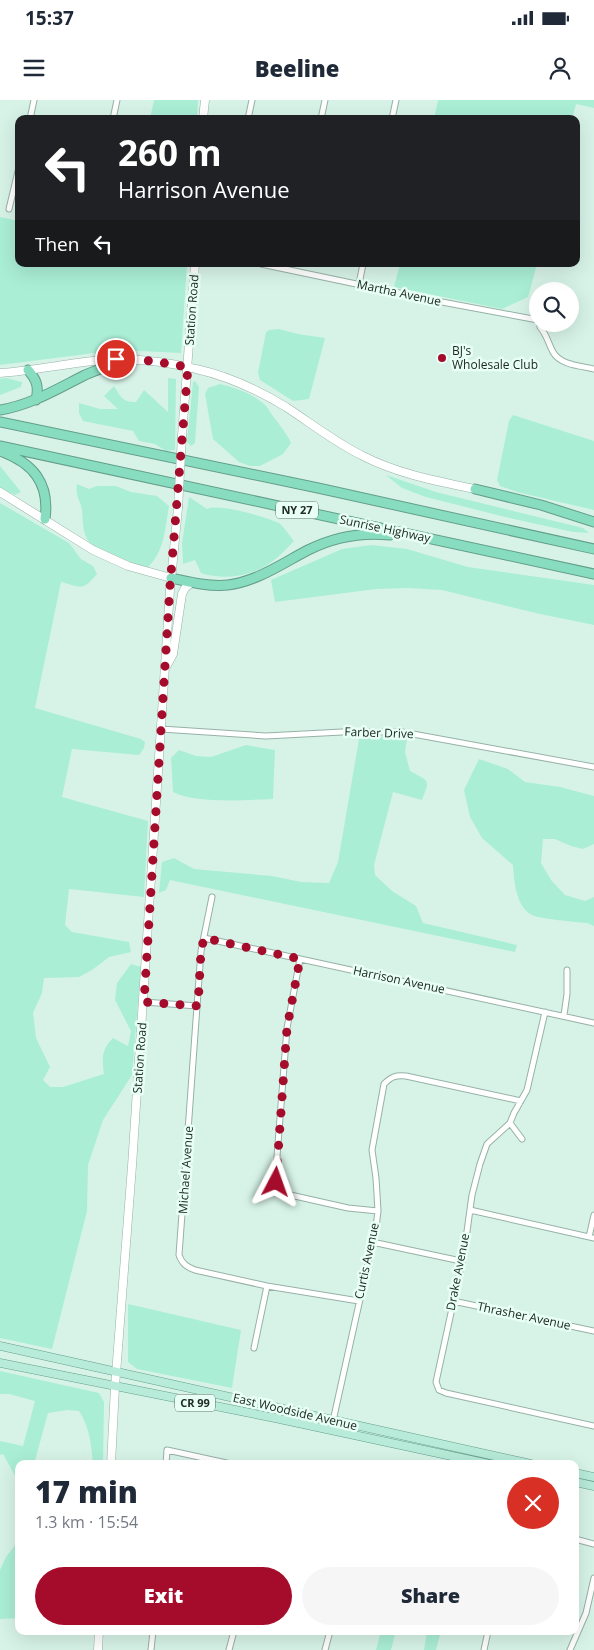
<!DOCTYPE html>
<html lang="en">
<head>
<meta charset="utf-8">
<style>
	:root { --surface:#fff; --page:#f6f6f7; --text:#1f2937; --muted:#747a83; --accent:#a50b2a }
	body { margin:0; font-family:"Open Sans",sans-serif; background:var(--page); color:var(--text); height:100vh; display:flex; flex-direction:column; font-size:19px; white-space:nowrap }
	* { box-sizing:border-box; margin:0 }
	p { font-size:16px; color:var(--muted) }
	.icon { flex:none; width:28px; height:28px; fill:none; stroke:currentColor; stroke-width:2; stroke-linecap:round; stroke-linejoin:round }
	.map { position:relative; flex:1; overflow:hidden }
	.details { position:absolute; left:15px; top:1360px; width:564px; height:175px; display:flex; flex-direction:column; background:var(--surface); border-radius:10px; box-shadow:0 5px 20px #0002 }
	.details>* { flex:none }
	.top-card { position:absolute; left:15px; top:15px; width:565px; height:152px; border-radius:10px; box-shadow:0 5px 20px #0002; background:#202124; color:#fff; overflow:hidden }
	.fabs { position:absolute; left:529px; top:182px; display:grid; gap:10px }
	.fabs a { display:grid; place-items:center; width:50px; height:50px; border-radius:50%; background:var(--surface); box-shadow:0 5px 20px #0002; font-size:25px }
	.pin { position:absolute; display:grid; place-items:center; width:42px; height:42px; color:#fff; margin:-21px; border:2px solid #fff; border-radius:50%; box-shadow:0 1px 5px #0007 }
	.me { position:absolute; width:55px; margin:-28px; rotate:4deg; stroke-linejoin:round; filter:drop-shadow(0 0 4px #0008) }
	.turn { display:flex; align-items:center; gap:18px; height:105px; padding:0 20px; font-size:22px }
	.turn .icon { width:65px; height:65px; stroke-width:2.5 }
	.turn b { display:block; font-size:35px; line-height:42px }
	.then { display:flex; align-items:center; height:48px; padding:0 20px; background:#0003; gap:10px; font-size:19px }
	.round { display:grid; place-items:center; flex:none; width:52px; height:52px; border-radius:26px; background:var(--page) }
	.summary { display:flex; align-items:center; justify-content:space-between; height:85px; padding:0 20px }
	h1 { font-size:30px; font-weight:800; line-height:38px }
	.primary-button { display:flex; gap:10px; margin-top:auto; padding:10px 20px }
	.primary-button a { flex:1; height:58px; border-radius:30px; background:var(--accent); color:#fff; font-size:20px; font-weight:800; line-height:58px; text-align:center }
	.primary-button a+a { background:var(--page); color:var(--text) }
	.status { display:flex; justify-content:space-between; align-items:center; height:35px; padding:0 25px; background:var(--surface); direction:ltr }
	.status svg { height:14px; fill:currentColor }
	header { display:flex; justify-content:space-between; align-items:center; height:65px; padding:0 20px; background:var(--surface); font-size:22px; font-weight:800 }
	.map>svg:first-child { display:block }
</style>
</head>
<body>
<div class="status"><b>15:37</b><svg viewBox="0 0 49 12"><path d="M0 12V9h3v3zM5 12V6h3v6zM10 12V3h3v9zM15 12V0h3v12zM26 1h20v11H26zM47 4h2v5h-2z"/></svg></div>
<header><svg class="icon" aria-label="menu" viewBox="0 0 24 24"><path d="M4 6h16M4 12h16M4 18h16"/></svg>Beeline<svg class="icon" aria-label="person" viewBox="0 0 24 24"><circle cx="12" cy="8" r="4"/><path d="M4 21q1-7 8-7t8 7"/></svg></header>
<div class="map">
<svg width="594" height="1550" viewBox="0 0 594 1550">
	<rect width="100%" height="100%" fill="#d7f3e8"/>
	<path fill="#aaeed6" d="M154 0H198L197 19H150Z
		M438 0H594V8L576 4 572 19H434Z
		M0 117 19 121V164H187L181 253 118 250 0 265Z
		M400 164H537L528 197 502 209 394 187Z
		M279 229 298 234 325 238 309 299 293 301 260 280 258 273 266 232 269 230Z
		M6 278 22 282 21 287 0 295V279Z
		M168 278 176 279 175 350 166 351 155 344 139 341 133 331 83 321 79 313V303L100 309H118L104 296 114 286C121 297 122 302 136 302L144 290 168 312Z
		M195 281 199 287 195 343 191 346 187 342 193 282Z
		M220 284C237 288 254 294 267 307 270 311 272 316 276 320 282 328 287 334 291 343L283 354 260 366H250L239 362 213 339 205 294 208 288Z
		M513 315 594 341V410L517 392 500 386 497 380 509 321Z
		M0 366 21 392 15 395 0 388Z
		M386 375 436 392 583 428 589 433 573 432 505 417 426 397 402 388Z
		M77 384 89 389 97 386H116L131 392 157 396 169 406C165 428 165 452 147 468 135 463 98 452 90 443 82 434 83 421 82 410 80 399 75 396 77 384Z
		M189 397 207 409C218 403 267 417 279 423 284 427 290 436 294 441 287 448 281 455 273 461 254 476 224 481 201 473L195 460 183 464 182 443Z
		M0 403 69 443 81 459 93 466 97 474C82 492 81 487 61 482L35 608 141 639 145 642 144 648 139 655 72 649 62 697 148 721 144 797 69 789 65 825 72 832 129 842 131 852 109 857 92 870 79 877 44 878 42 893 33 913 36 938 50 967 43 980 50 987H63L104 974C102 959 101 950 113 938L128 946 131 931 115 900 117 883 131 864 141 867 132 975 103 1020 88 1065 87 1111 52 1249 0 1238Z
		M371 445 407 449 468 467 594 485V525L540 514 442 490 407 488 376 489 275 502 271 480 342 449Z
		M386 636 407 638 405 652 410 671C430 682 430 679 422 700L393 692 374 765 375 775 392 791 416 806 423 823 517 845 515 852 170 780 166 790 159 793 162 762 174 758 194 769 272 776 301 782 329 783 338 762 359 639Z
		M246 645 275 650 273 699C247 700 196 704 173 692L171 658 179 650 196 656 211 657Z
		M479 659 508 669 525 682 560 687 594 696V744L583 749 571 746 555 739H543L541 763 551 780 565 795 585 801 594 797V826L587 823C575 822 540 819 532 815 516 807 514 781 513 765L482 738 470 717 464 690Z
		M128 1204 241 1230 232 1288 137 1269 128 1262Z
		M0 1271 99 1293 104 1302 103 1364H93C91 1344 90 1328 79 1311L68 1310 48 1313 34 1364H19V1383L3 1354 0 1355V1341L23 1346 35 1301 9 1294H0Z
		M15 1445 19 1451V1518L0 1519V1470L6 1457Z
		M381 1531H396L391 1550H376Z
		M427 1531H441L436 1550H424Z"/>
	<g fill="none" stroke-linecap="round" stroke-linejoin="round">
		<g stroke="#97b1a7" stroke-width="7">
			<path id="street" d="M30 19 34 0
				M113 19 117 0
				M248 19 252 0
				M321 19 325 0
				M392 19 396 0
				M9 109 19 67
				M261 164 442 202 538 220
				M359 184 363 164
				M540 224V227C547 235 548 243 553 252 560 265 581 266 594 269
				M161 629 266 636 342 632H402L594 667
				M212 797 201 851 179 1155C182 1164 187 1167 195 1170L267 1186 359 1201
				M204 838 594 923
				M300 859 287 928 275 1082 280 1090 286 1094 348 1108 378 1111
				M144 902 197 906
				M545 912 527 990 514 1013 510 1023 487 1044 480 1064 472 1095 464 1153 436 1282 439 1290 446 1293 594 1326
				M564 915 567 894V870
				M510 1023 522 1039
				M470 1110 594 1138
				M589 1137 594 1115
				M372 1142 461 1161
				M453 1201 594 1231
				M254 1248 267 1186
				M331 1330 376 1127 378 1111 376 1078 372 1050 384 984C391 977 395 975 406 976L521 1001
				M166 1364 167 1350 231 1364
				M575 1439 594 1444
				M151 1550 153 1531
				M229 1550 234 1531
				M325 1550 330 1531
				M484 1550 488 1531
				M570 1550 586 1513 594 1478"/>
		</g>
		<g stroke="#97b1a7" stroke-width="9">
			<path id="secondary" d="M203 19 205 0
				M0 273C34 271 68 263 102 260 133 258 165 261 196 269 228 276 258 290 286 307 312 324 336 343 363 356 398 374 437 381 475 389
				M182 336 195 164
				M0 392 93 450 128 466 171 478
				M167 565 173 554 182 494 185 488 192 482
				M111 1364 115 1287 132 1066 170 490 178 408
				M98 1550 99 1531"/>
		</g>
		<g stroke="#649e8a" stroke-width="9">
			<path id="primary" d="M0 1246C177 1284 354 1326 531 1364
				M0 1263 275 1318 489 1364
				M575 1373 594 1377
				M575 1382 594 1386"/>
		</g>
		<g stroke="#649e8a" stroke-width="11">
			<path id="highway" d="M28 270C37 280 39 287 36 300
				M0 310C31 305 57 289 85 275 99 269 114 264 128 259
				M0 322 318 388 594 449
				M0 346 594 474
				M0 351C33 363 50 383 45 419
				M475 389 541 405 594 422
				M171 478C189 482 210 487 228 485 258 481 283 463 308 450 334 437 361 432 390 435"/>
		</g>
		<use href="#street" stroke="#fff" stroke-width="5"/>
		<use href="#secondary" stroke="#fff" stroke-width="8"/>
		<use href="#primary" stroke="#b8ebd9" stroke-width="8"/>
		<use href="#highway" stroke="#88ddc0" stroke-width="9"/>
		<g stroke="#97b1a7" stroke-width="9" stroke-linecap="butt">
			<path id="secondary-bridge" d="M178 408 182 336"/>
		</g>
		<use href="#secondary-bridge" stroke="#fff" stroke-width="8"/>
	</g>
	<g fill="none" stroke-linecap="round" stroke-linejoin="round">
		<path stroke="#a50b2a" stroke-width="9" stroke-dasharray="0 16.2" d="M116 259 152 261 188 267 170 486 144 902 198 906 201 851 204 838 300 859 287 928 276 1082"/>
	</g>
	<circle fill="#a50b2a" stroke="#e8fff6" stroke-width="2" cx="442" cy="258" r="5"/>
	<g text-anchor="middle" stroke-width="5" stroke-linejoin="round" paint-order="stroke">
		<g fill="#e8fff6" stroke="#5c6a64" stroke-width="1">
			<rect x="276" y="401.5" width="42" height="17" rx="4"/>
			<rect x="175" y="1294.5" width="40" height="17" rx="4"/>
		</g>
		<g font-size="11" font-weight="bold" fill="#202a26">
			<text x="297" y="414">NY 27</text>
			<text x="195" y="1307">CR 99</text>
		</g>
		<g font-size="12" fill="#202a26" stroke="#e8fff6">
			<text transform="translate(399 193) rotate(12)" y="4">Martha Avenue</text>
			<text transform="translate(192 210) rotate(-86)" y="4">Station Road</text>
			<text transform="translate(385 429) rotate(12)" y="4">Sunrise Highway</text>
			<text transform="translate(379 633) rotate(2)" y="4">Farber Drive</text>
			<text transform="translate(399 880) rotate(12)" y="4">Harrison Avenue</text>
			<text transform="translate(140 958) rotate(-86)" y="4">Station Road</text>
			<text transform="translate(186 1070) rotate(-86)" y="4">Michael Avenue</text>
			<text transform="translate(367 1161) rotate(-78)" y="4">Curtis Avenue</text>
			<text transform="translate(458 1172) rotate(-79)" y="4">Drake Avenue</text>
			<text transform="translate(524 1216) rotate(12)" y="4">Thrasher Avenue</text>
			<text transform="translate(295 1312) rotate(13)" y="4">East Woodside Avenue</text>
		</g>
		<g font-size="12" fill="#202a26" stroke="#e8fff6" text-anchor="start">
			<text x="452" y="255">BJ's<tspan x="452" dy="14">Wholesale Club</tspan></text>
		</g>
	</g>
</svg>
<div class="fabs">
<a><svg class="icon" aria-label="search" viewBox="0 0 24 24"><circle cx="10" cy="10" r="6"/><path d="M15 15l6 6"/></svg></a>
</div>
<div class="pin" style="left:116px;top:259px;background:#d93025"><svg class="icon" aria-label="arrive" viewBox="0 0 24 24"><path d="M6 21V4h12l-3 4 3 4H6"/></svg></div>
<svg class="me" style="left:276px;top:1082px" viewBox="-20 -20 40 40"><path d="M0-17L14 15 0 8-14 15z" fill="#a50b2a" stroke="#fff" stroke-width="4"/></svg>
<div class="top-card">
<div class="turn"><svg class="icon" aria-label="left" viewBox="0 0 24 24"><path d="M17 20v-9H6M10 6l-5 5 5 5"/></svg><div><b>260 m</b>Harrison Avenue</div></div>
<div class="then">Then<svg class="icon" aria-label="left" viewBox="0 0 24 24"><path d="M17 20v-9H6M10 6l-5 5 5 5"/></svg></div>
</div>
<section class="details">
<div class="summary"><div><h1>17 min</h1><p>1.3 km · 15:54</p></div><a class="round" style="background:#d93025;color:#fff"><svg class="icon" aria-label="close" viewBox="0 0 24 24"><path d="M6 6l12 12M18 6L6 18"/></svg></a></div>
<div class="primary-button"><a>Exit</a><a>Share</a></div>
</section>
</div>
</body>
</html>
